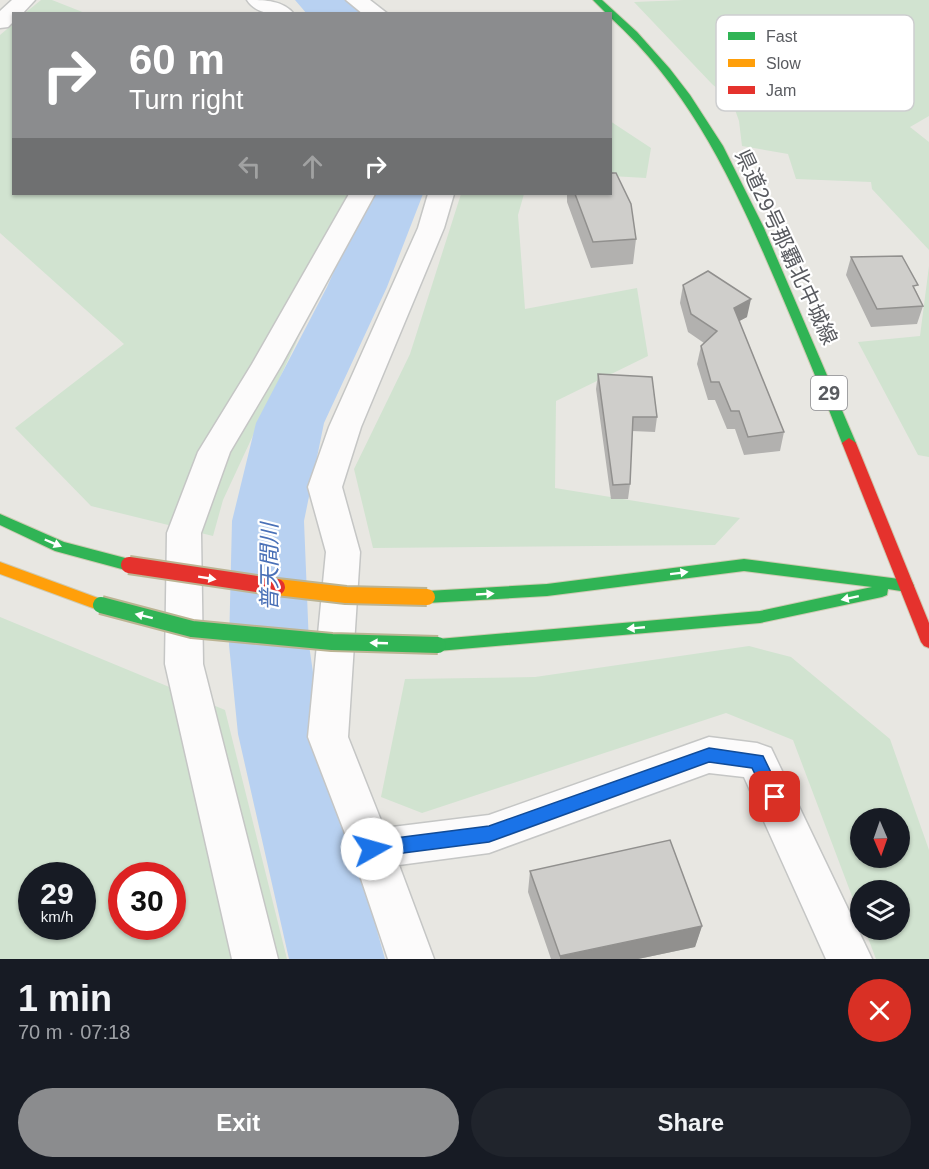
<!DOCTYPE html>
<html lang="en">
<head>
<meta charset="utf-8">
<style>
	:root { --surface:#171b24; --page:#20242c; --text:#f1f3f6; --muted:#9ea1a6; --accent:#8b8c8e }
	body { margin:0; font-family:Helvetica,"Noto Sans JP",sans-serif; background:var(--page); color:var(--text); height:100vh; display:flex; flex-direction:column; font-size:22px; white-space:nowrap }
	* { box-sizing:border-box; margin:0 }
	p { font-size:20px; color:var(--muted) }
	.icon { flex:none; width:33px; height:33px; fill:none; stroke:currentColor; stroke-width:2; stroke-linecap:round; stroke-linejoin:round }
	.map { position:relative; height:959px; overflow:hidden }
	.panel { display:flex; flex-direction:column; background:var(--surface); flex:1 }
	.panel>* { flex:none }
	.hud { position:absolute; left:12px; top:12px; width:600px; height:183px; border-radius:0px; box-shadow:0 2px 4px #0004; background:#8b8c8e; color:#fff; overflow:hidden }
	.needle { width:39px; rotate:178deg }
	.fabs { position:absolute; left:850px; top:808px; display:grid; gap:12px }
	.fabs a { display:grid; place-items:center; width:60px; height:60px; border-radius:50%; background:var(--surface); box-shadow:0 2px 4px #0004; font-size:30px }
	.speed { position:absolute; left:18px; top:862px; display:flex; gap:12px; font-size:30px; font-weight:700; text-align:center }
	.speed>* { display:grid; place-content:center; width:78px; height:78px; border-radius:50%; background:var(--surface); box-shadow:0 2px 4px #0004; line-height:1 }
	.speed small { font-size:15px; font-weight:400 }
	.speed .limit { border:9px solid #d22; background:#fff; color:#111 }
	.pin { position:absolute; display:grid; place-items:center; width:51px; height:51px; color:#fff; margin:-26px; border-radius:12px; box-shadow:0 3px 9px #0006 }
	.me { position:absolute; width:66px; margin:-33px; rotate:83deg; stroke-linejoin:round; filter:drop-shadow(0 0 4px #0008) }
	.turn { display:flex; align-items:center; gap:21px; height:126px; padding:0 18px; font-size:27px }
	.turn .icon { width:78px; height:78px; stroke-width:2.5 }
	.turn b { display:block; font-size:42px; line-height:51px }
	.lanes { display:flex; align-items:center; height:57px; padding:0 18px; background:#0003; justify-content:center; gap:30px; direction:ltr }
	.lanes .off { opacity:.35 }
	.round { display:grid; place-items:center; flex:none; width:63px; height:63px; border-radius:32px; background:var(--page) }
	.headline { display:flex; align-items:center; justify-content:space-between; height:102px; padding:0 18px }
	h1 { font-size:36px; font-weight:700; line-height:45px }
	.primary-button { display:flex; gap:12px; margin-top:auto; padding:12px 18px }
	.primary-button a { flex:1; height:69px; border-radius:36px; background:var(--accent); color:#fff; font-size:24px; font-weight:700; line-height:69px; text-align:center }
	.primary-button a+a { background:var(--page); color:var(--text) }
	.map>svg:first-child { display:block }
</style>
</head>
<body>
<div class="map">
<svg width="929" height="959" viewBox="0 0 929 959">
	<rect width="100%" height="100%" fill="#e8e7e2"/>
	<path fill="#d1e3d0" fill-rule="evenodd" d="M41 0H52L85 13H25Z
		M684 0H929V116L910 127 929 142V250L872 189 871 182 796 179 788 154 742 146 739 121 732 101 712 84 634 2Z
		M13 24 14 194H352L296 343 223 500 213 536 91 506 15 428 124 344 0 233V35Z
		M610 121 651 148 646 178 611 176Z
		M461 194H524L518 215 525 309 637 288 648 356 556 401 555 488 740 518 715 545 373 548 354 469 410 354Z
		M929 266V457L918 455 858 342 920 336Z
		M0 617 225 710 287 959H0ZM32 876H82V927H32ZM122 876H172V927H122Z
		M749 646 791 657 890 739 929 850V959H876L865 930H900V891H861V920L793 740 726 713 422 813 381 797 405 679 535 677ZM861 819H900V858H861Z"/>
	<g fill="none" stroke-linecap="round" stroke-linejoin="round">
		<path fill="#b8d1f1" fill-rule="evenodd" d="M295 0H348L355 4 361 14H307Z
			M368 194H423L387 287 324 423 304 521 309 645 322 734 385 959H289L238 734 229 645 232 521 256 423 327 287Z"/>
		<g stroke="#c5c6c5" stroke-width="3">
			<path id="street" d="M12 0H35L22 14H14V21L8 27 0 28V11Z
				M247 0C263 0 283 0 294 14 278 14 257 16 247 0Z
				M346 0H370L388 14H363Z
				M349 194H375L282 364 230 452 201 533 203 664 278 959H232L165 664 167 533 198 452 252 364Z
				M428 194H454L444 228 361 427 342 487 360 552 348 737 384 828 489 815 709 737 757 743 771 748 872 959H826L744 777 709 773 489 853 399 865 434 959H388L351 849 308 737 326 552 308 487 329 427 418 228Z"/>
		</g>
		<g stroke="#cecab2" stroke-width="2">
			<path id="fast" d="M593 0H602L637 32 670 69 690 95 723 146 764 228 856 443 854 446H844L842 443C821 389 799 336 776 282 733 182 692 92 610 17V14H607Z
				M0 514 64 542 129 559 134 561 136 565 134 569 129 571 55 551 0 525Z
				M744 559 907 580 912 582 914 586 912 590 907 592 888 589 887 595 882 597 760 623 438 651 433 649 430 645 433 641 438 639 760 611 872 587 744 571 547 596 427 603 422 601 420 597 422 593 427 591 547 584Z"/>
		</g>
		<g stroke="#cecab2" stroke-width="2">
			<path id="slow" d="M0 562 106 601 108 605 106 609 101 611 0 574Z"/>
		</g>
		<g stroke="#cecab2" stroke-width="2">
			<path id="jam" d="M849 438 856 443 929 623V648L924 646 921 642 842 443Z"/>
		</g>
		<use href="#street" fill="#fcfbfb" fill-rule="evenodd"/>
		<use href="#fast" fill="#30b455" fill-rule="evenodd"/>
		<use href="#slow" fill="#ff9f0a" fill-rule="evenodd"/>
		<use href="#jam" fill="#e5322d" fill-rule="evenodd"/>
		<g stroke="#bcb493" stroke-width="20" stroke-linecap="butt">
			<path id="fast-bridge" d="M101 605 192 629 332 642 438 645"/>
		</g>
		<g stroke="#bcb493" stroke-width="20" stroke-linecap="butt">
			<path id="slow-bridge" d="M277 587 346 595 427 597"/>
		</g>
		<g stroke="#bcb493" stroke-width="20" stroke-linecap="butt">
			<path id="jam-bridge" d="M129 565 277 587"/>
		</g>
		<use href="#fast-bridge" stroke="#30b455" stroke-width="16"/>
		<use href="#slow-bridge" stroke="#ff9f0a" stroke-width="16"/>
		<use href="#jam-bridge" stroke="#e5322d" stroke-width="16"/>
	</g>
	<path fill="#b2b1af" d="M567 194H610L636 239 633 264 591 268 567 202Z
		M851 257 916 291 923 306 917 324 871 327 846 275Z
		M683 285 747 317 739 321 784 432 780 451 744 455 735 429H727L715 400H708L697 364 701 346 704 343 688 332 680 303Z
		M598 374 657 417 655 432 632 431 630 484 628 499H611L596 389Z
		M530 871 702 926 695 947 638 959H551L528 892Z"/>
	<path fill="#91908e" d="M751 299 747 317 730 326 734 308Z
		M702 926 695 947 638 959H560V956Z"/>
	<path fill="#cfcecb" stroke="#91908e" stroke-width="1.5" d="M610 173H616L631 204 636 239 593 242 575 194H610Z
		M902 256 918 285 913 286 923 306 877 309 851 257Z
		M708 271 751 299 734 308 784 432 748 437 739 411H731L719 382H711L701 346 717 331 691 314 683 285Z
		M598 374 652 377 657 417H633L630 484 613 485Z
		M670 840 702 926 560 956 530 871Z"/>
	<defs><path id="oneway-solid" d="M-6-.8H1V-3.2L6.5 0L1 3.2V.8H-6Z" transform="scale(1.5)"/></defs>
	<g fill="#fff">
		<use href="#oneway-solid" transform="translate(53 543) rotate(23)"/>
		<use href="#oneway-solid" transform="translate(679 573) rotate(-7)"/>
		<use href="#oneway-solid" transform="translate(207 578) rotate(9)"/>
		<use href="#oneway-solid" transform="translate(485 594) rotate(-3)"/>
		<use href="#oneway-solid" transform="translate(850 598) rotate(168)"/>
		<use href="#oneway-solid" transform="translate(144 616) rotate(-166)"/>
		<use href="#oneway-solid" transform="translate(636 628) rotate(175)"/>
		<use href="#oneway-solid" transform="translate(379 643) rotate(-178)"/>
	</g>
	<path fill="#1a73e8" stroke="#114b97" stroke-width="1.5" d="M709 748 763 756 783 797 781 803 775 805 769 803 752 768 709 762 489 842 372 857 366 855 363 849 366 843 372 841 489 826Z"/>
	<g text-anchor="middle" stroke-width="4.5" stroke-linejoin="round" paint-order="stroke">
		<rect fill="#fff" stroke="#8b8c90" stroke-width="1.5" x="811" y="376" width="36" height="34" rx="4.5"/>
		<g font-size="20" font-weight="bold" fill="#595b60">
			<text x="829" y="400">29</text>
		</g>
		<g font-size="21" fill="#595b60" stroke="#fff">
			<text transform="translate(786 247) rotate(65)" y="7">県道29号那覇北中城線</text>
		</g>
		<g font-size="22" font-style="italic" fill="#4970b7" stroke="#fff">
			<text transform="translate(269 567) rotate(-90)" y="8">普天間川</text>
		</g>
	</g>
	<rect x="716" y="15" width="198" height="96" rx="9" fill="#fff" stroke="#cdcecf" stroke-width="1.5"/>
	<rect x="728" y="32" width="27" height="8" fill="#30b455"/>
	<rect x="728" y="59" width="27" height="8" fill="#ff9f0a"/>
	<rect x="728" y="86" width="27" height="8" fill="#e5322d"/>
	<g font-size="16" fill="#595b60">
		<text x="766" y="42">Fast</text>
		<text x="766" y="69">Slow</text>
		<text x="766" y="96">Jam</text>
	</g>
</svg>
<div class="fabs">
<a><svg class="needle" viewBox="-14 -14 28 28"><path d="M0-13l5 13h-10z" fill="#e53935"/><path d="M0 13l5-13h-10z" fill="#9ea1a6"/></svg></a>
<a><svg class="icon" aria-label="layers" viewBox="0 0 24 24"><path d="M12 4l9 5-9 5-9-5zM3 14l9 5 9-5"/></svg></a>
</div>
<div class="speed"><div>29<small>km/h</small></div><div class="limit">30</div></div>
<div class="pin" style="left:775px;top:797px;background:#d93025"><svg class="icon" aria-label="arrive" viewBox="0 0 24 24"><path d="M6 21V4h12l-3 4 3 4H6"/></svg></div>
<svg class="me" style="left:372px;top:849px" viewBox="-20 -20 40 40"><circle r="19" fill="#fff"/><path d="M0-13L10 11 0 6-10 11z" fill="#1a73e8"/></svg>
<div class="hud">
<div class="turn"><svg class="icon" aria-label="right" viewBox="0 0 24 24"><path d="M7 20v-9h11M14 6l5 5-5 5"/></svg><div><b>60 m</b>Turn right</div></div>
<div class="lanes"><svg class="icon off" aria-label="left" viewBox="0 0 24 24"><path d="M17 20v-9H6M10 6l-5 5 5 5"/></svg><svg class="icon off" aria-label="ahead" viewBox="0 0 24 24"><path d="M12 20V5M6 11l6-6 6 6"/></svg><svg class="icon" aria-label="right" viewBox="0 0 24 24"><path d="M7 20v-9h11M14 6l5 5-5 5"/></svg></div>
</div>
</div>
<section class="panel">
<div class="headline"><div><h1>1 min</h1><p>70 m · 07:18</p></div><a class="round" style="background:#d93025;color:#fff"><svg class="icon" aria-label="close" viewBox="0 0 24 24"><path d="M6 6l12 12M18 6L6 18"/></svg></a></div>
<div class="primary-button"><a>Exit</a><a>Share</a></div>
</section>
</body>
</html>
